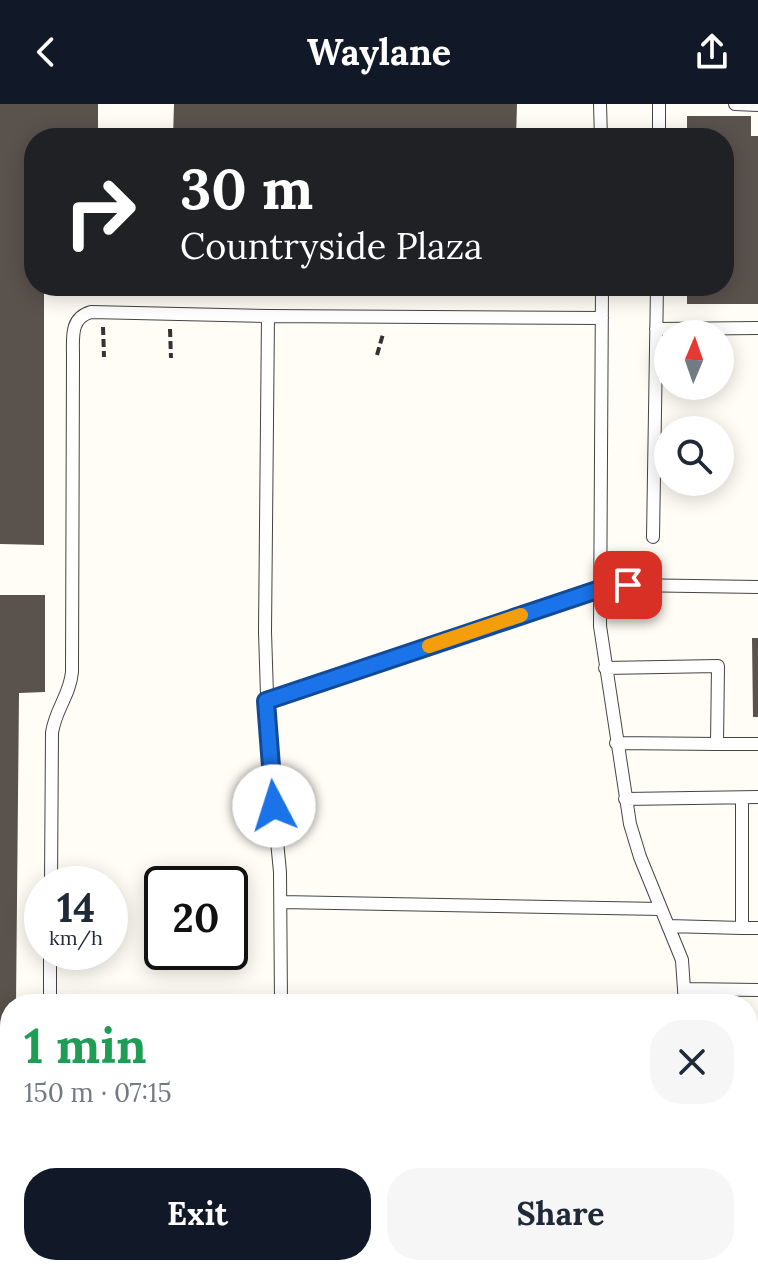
<!DOCTYPE html>
<html lang="en">
<head>
<meta charset="utf-8">
<style>
	:root { --surface:#fff; --page:#f6f6f7; --text:#1f2937; --muted:#747a83; --accent:#111827 }
	body { margin:0; font-family:Lora,serif; background:var(--page); color:var(--text); height:100vh; display:flex; flex-direction:column; font-size:30px; white-space:nowrap }
	* { box-sizing:border-box; margin:0 }
	p { font-size:26px; color:var(--muted) }
	.icon { flex:none; width:44px; height:44px; fill:none; stroke:currentColor; stroke-width:2; stroke-linecap:round; stroke-linejoin:round }
	.map { position:relative; flex:1; overflow:hidden }
	.side { position:absolute; left:0px; top:890px; width:758px; height:282px; display:flex; flex-direction:column; background:var(--surface); border-radius:32px 32px 0 0; box-shadow:0 4px 20px #0003 }
	.side>* { flex:none }
	.hud { position:absolute; left:24px; top:24px; width:710px; height:168px; border-radius:32px; box-shadow:0 4px 20px #0003; background:#202124; color:#fff; overflow:hidden }
	.needle { width:52px; rotate:2deg }
	.tools { position:absolute; left:654px; top:216px; display:grid; gap:16px }
	.tools a { display:grid; place-items:center; width:80px; height:80px; border-radius:50%; background:var(--surface); box-shadow:0 4px 20px #0003; font-size:40px }
	.speed { position:absolute; left:24px; top:762px; display:flex; gap:16px; font-size:40px; font-weight:700; text-align:center }
	.speed>* { display:grid; place-content:center; width:104px; height:104px; border-radius:50%; background:var(--surface); box-shadow:0 4px 20px #0003; line-height:1 }
	.speed small { font-size:20px; font-weight:400 }
	.speed .limit { border:4px solid #111; border-radius:12px; background:#fff; color:#111 }
	.pin { position:absolute; display:grid; place-items:center; width:68px; height:68px; color:#fff; margin:-34px; border-radius:16px; box-shadow:0 4px 12px #0006 }
	.me { position:absolute; width:88px; margin:-44px; rotate:355deg; stroke-linejoin:round; filter:drop-shadow(0 0 6px #0008) }
	.turn { display:flex; align-items:center; gap:28px; height:168px; padding:0 24px; font-size:36px }
	.turn .icon { width:104px; height:104px; stroke-width:2.5 }
	.turn b { display:block; font-size:56px; line-height:68px }
	.round { display:grid; place-items:center; flex:none; width:84px; height:84px; border-radius:32px; background:var(--page) }
	.headline { display:flex; align-items:center; justify-content:space-between; height:136px; padding:0 24px }
	h1 { font-size:48px; font-weight:700; line-height:60px; color:#1e9e55 }
	.action { display:flex; gap:16px; margin-top:auto; padding:16px 24px }
	.action a { flex:1; height:92px; border-radius:32px; background:var(--accent); color:#fff; font-size:32px; font-weight:700; line-height:92px; text-align:center }
	.action a+a { background:var(--page); color:var(--text) }
	header { display:flex; justify-content:space-between; align-items:center; height:104px; padding:0 24px; background:var(--accent); color:#fff; font-size:36px; font-weight:700 }
	.map>svg:first-child { display:block }
</style>
</head>
<body>
<header><svg class="icon" aria-label="back" viewBox="0 0 24 24"><path d="M15 5l-7 7 7 7"/></svg>Waylane<svg class="icon" aria-label="share" viewBox="0 0 24 24"><path d="M12 15V3M7 8l5-5 5 5M5 13v7h14v-7"/></svg></header>
<div class="map">
<svg width="758" height="1171" viewBox="0 0 758 1171">
	<rect width="100%" height="100%" fill="#fffdf5"/>
	<path fill="#5a524d" d="M0 0H98V34H34V182H44V441L0 440Z
		M174 0H517L516 34H173Z
		M687 12H751V32H758V200H687V182H724V34H687Z
		M0 491H45V588L19 589 16 900H10V1162H16L17 1171H0Z
		M752 534H758V613H753Z
		M653 1162H718V1171H653Z
		M100 1166 255 1168V1171H100Z"/>
	<g fill="none" stroke-linecap="round" stroke-linejoin="round">
		<g stroke="#444" stroke-width="14">
			<path id="lane" d="M600 0 601 34
				M735 0 758 1
				M659 34V0
				M602 182 600 522 630 720 640 753 682 856 685 900
				M268 212 265 528 269 654 280 768 281 900
				M656 225 758 224
				M653 433 657 182
				M605 564 718 562 717 640H758
				M266 597 600 485 628 481 758 483
				M616 639 717 640
				M625 695 758 693
				M51 780 52 629C55 606 70 591 72 568L73 252C73 233 70 214 91 208L268 212 602 214
				M281 798 661 805
				M668 822 742 824V694
				M742 824H758
				M685 885 758 886
				M50 900V848
				M748 1096H758
				M48 1171V1162"/>
		</g>
		<path stroke="#333" stroke-width="4" stroke-dasharray="8 4" stroke-linecap="butt" d="M103 223 104 253
			M170 225 171 254
			M377 251 383 230"/>
		<use href="#lane" stroke="#fff" stroke-width="12"/>
	</g>
	<g fill="none" stroke-linecap="round" stroke-linejoin="round">
		<g stroke="#114b97" stroke-width="20">
			<path id="route" d="M274 702 266 597 600 485 628 481"/>
		</g>
		<use href="#route" stroke="#1a73e8" stroke-width="14"/>
		<path stroke="#f59e0b" stroke-width="14" d="M429 542 521 511"/>
	</g>
</svg>
<div class="tools">
<a><svg class="needle" viewBox="-14 -14 28 28"><path d="M0-13l5 13h-10z" fill="#e53935"/><path d="M0 13l5-13h-10z" fill="#747a83"/></svg></a>
<a><svg class="icon" aria-label="search" viewBox="0 0 24 24"><circle cx="10" cy="10" r="6"/><path d="M15 15l6 6"/></svg></a>
</div>
<div class="speed"><div>14<small>km/h</small></div><div class="limit">20</div></div>
<div class="pin" style="left:628px;top:481px;background:#d93025"><svg class="icon" aria-label="arrive" viewBox="0 0 24 24"><path d="M6 21V4h12l-3 4 3 4H6"/></svg></div>
<svg class="me" style="left:274px;top:702px" viewBox="-20 -20 40 40"><circle r="19" fill="#fff"/><path d="M0-13L10 11 0 6-10 11z" fill="#1a73e8"/></svg>
<div class="hud">
<div class="turn"><svg class="icon" aria-label="right" viewBox="0 0 24 24"><path d="M7 20v-9h11M14 6l5 5-5 5"/></svg><div><b>30 m</b>Countryside Plaza</div></div>
</div>
<section class="side">
<div class="headline"><div><h1>1 min</h1><p>150 m · 07:15</p></div><a class="round"><svg class="icon" aria-label="close" viewBox="0 0 24 24"><path d="M6 6l12 12M18 6L6 18"/></svg></a></div>
<div class="action"><a>Exit</a><a>Share</a></div>
</section>
</div>
</body>
</html>
